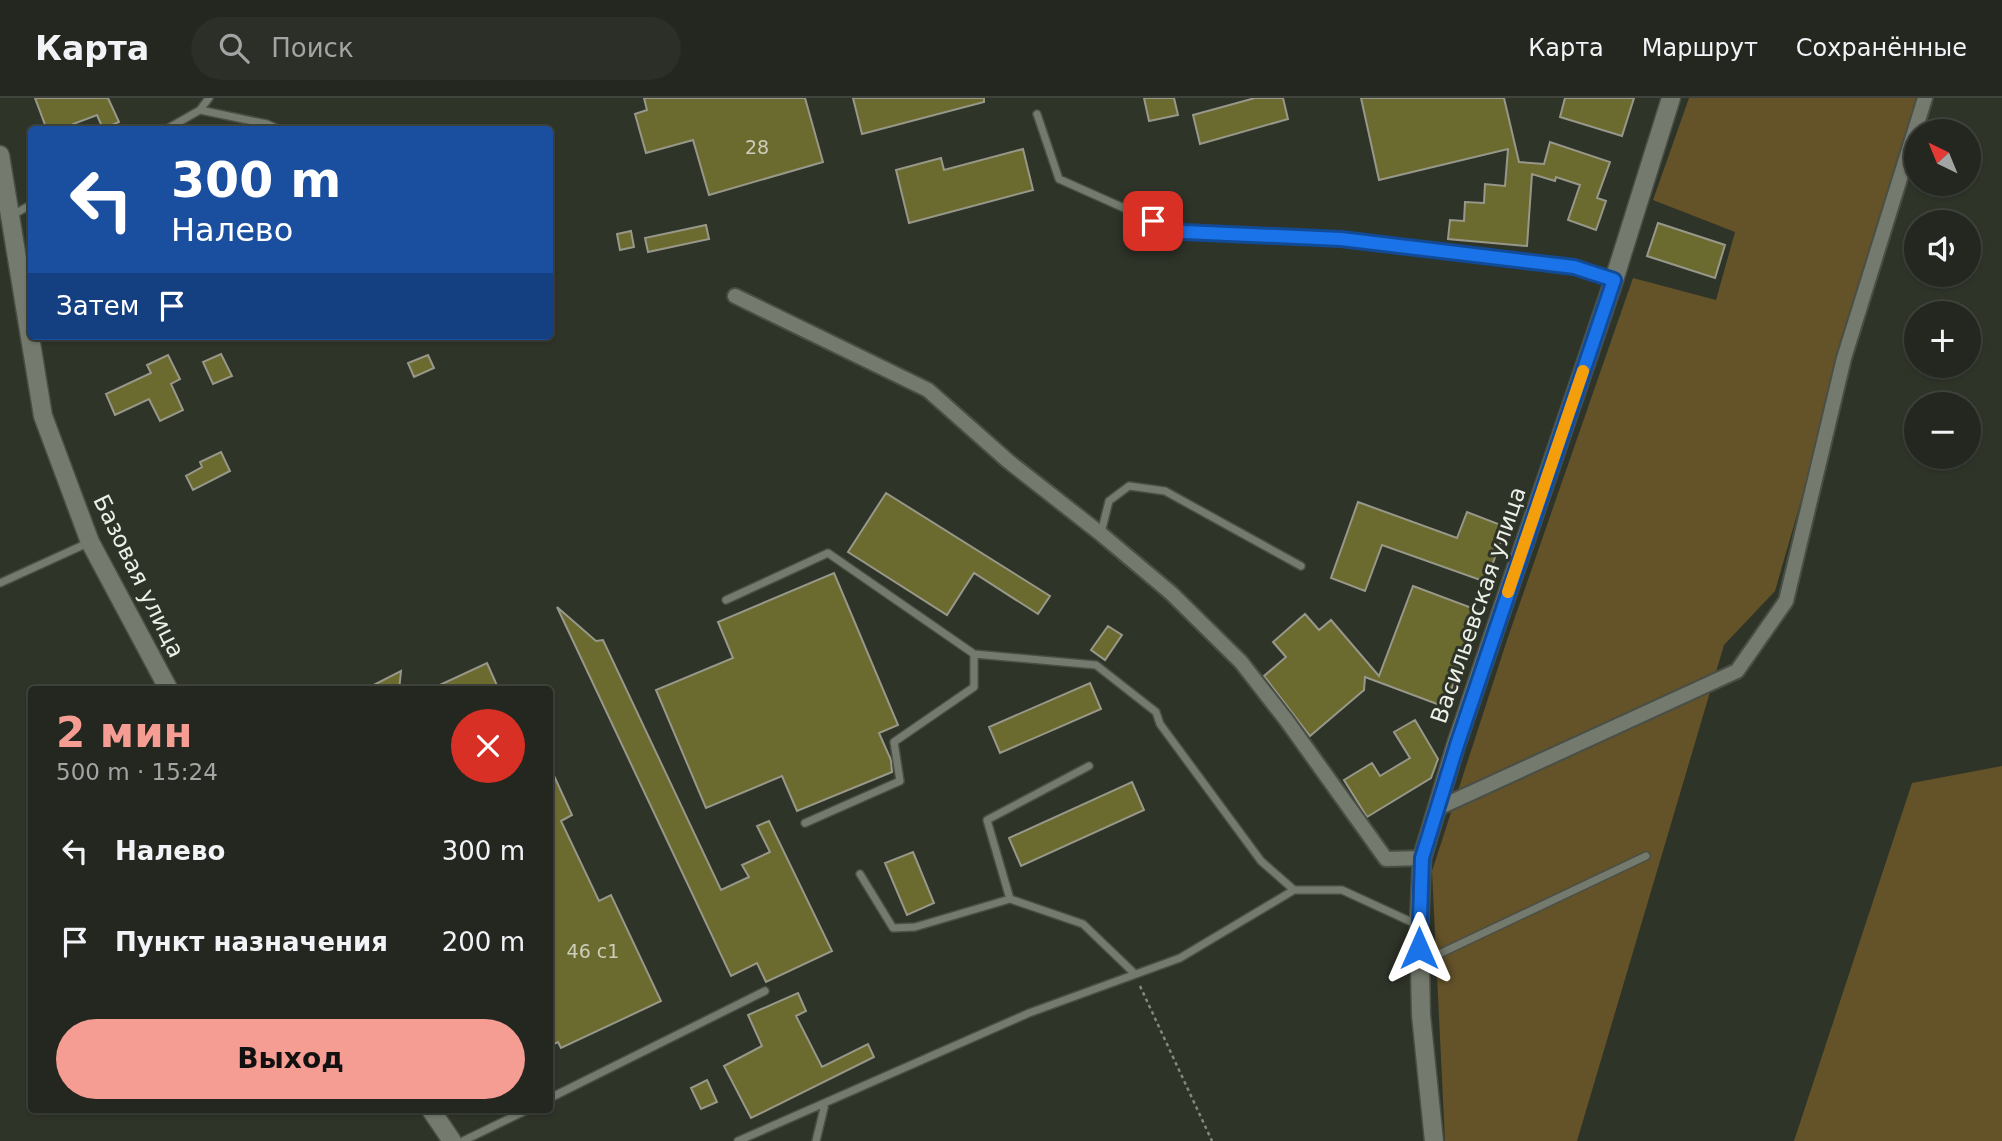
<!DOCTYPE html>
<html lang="ru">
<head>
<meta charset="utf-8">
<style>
	:root { --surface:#23271f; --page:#2b2f28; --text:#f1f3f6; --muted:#a3a5a4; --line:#40443d; --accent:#f59c93 }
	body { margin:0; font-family:"DejaVu Sans",sans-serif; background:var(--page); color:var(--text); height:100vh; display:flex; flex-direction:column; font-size:26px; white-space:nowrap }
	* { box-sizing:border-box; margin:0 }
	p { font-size:23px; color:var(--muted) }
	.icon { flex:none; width:38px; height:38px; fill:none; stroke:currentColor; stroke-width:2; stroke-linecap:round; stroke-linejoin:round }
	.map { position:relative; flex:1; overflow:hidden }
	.drawer { position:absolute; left:28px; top:588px; width:525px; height:427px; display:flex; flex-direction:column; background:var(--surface); border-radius:7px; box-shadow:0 2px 5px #0004,0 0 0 2px var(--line) }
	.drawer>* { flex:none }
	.hud { position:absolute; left:28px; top:28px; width:525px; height:214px; border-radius:7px; box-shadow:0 2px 5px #0004,0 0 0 2px var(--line); background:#1a4fa0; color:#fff; overflow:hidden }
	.needle { width:46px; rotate:317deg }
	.tools { position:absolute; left:1904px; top:21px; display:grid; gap:14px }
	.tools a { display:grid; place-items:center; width:77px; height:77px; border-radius:50%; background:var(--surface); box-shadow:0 2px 5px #0004,0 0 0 2px var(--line); font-size:35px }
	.pin { position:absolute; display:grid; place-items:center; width:60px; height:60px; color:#fff; margin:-30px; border-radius:14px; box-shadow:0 4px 10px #0006 }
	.me { position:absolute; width:77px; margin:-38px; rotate:0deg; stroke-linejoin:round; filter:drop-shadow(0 0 5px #0008) }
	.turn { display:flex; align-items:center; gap:24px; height:147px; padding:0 28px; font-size:32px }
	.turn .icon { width:91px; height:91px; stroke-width:2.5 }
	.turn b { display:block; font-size:49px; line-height:60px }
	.then { display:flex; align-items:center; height:66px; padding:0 28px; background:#0003; gap:14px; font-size:26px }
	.round { display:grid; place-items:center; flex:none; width:74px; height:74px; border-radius:37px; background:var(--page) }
	.summary { display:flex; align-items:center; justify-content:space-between; height:119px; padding:0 28px }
	h1 { font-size:42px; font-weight:700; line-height:52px; color:var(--accent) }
	.action { display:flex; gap:14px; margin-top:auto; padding:14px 28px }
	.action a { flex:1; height:80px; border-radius:42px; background:var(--accent); color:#111; font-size:28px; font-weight:700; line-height:80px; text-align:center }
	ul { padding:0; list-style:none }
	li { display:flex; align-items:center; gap:21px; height:91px; padding:0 28px }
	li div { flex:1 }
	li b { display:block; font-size:26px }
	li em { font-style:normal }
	header { display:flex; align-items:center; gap:42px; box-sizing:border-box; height:98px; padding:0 35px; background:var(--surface); border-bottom:2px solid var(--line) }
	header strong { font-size:33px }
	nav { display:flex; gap:38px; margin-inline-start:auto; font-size:24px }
	.search { width:490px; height:63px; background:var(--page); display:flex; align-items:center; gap:18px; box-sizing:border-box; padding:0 24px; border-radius:38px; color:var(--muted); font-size:26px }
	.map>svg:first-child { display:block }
</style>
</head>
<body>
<header>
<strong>Карта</strong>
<div class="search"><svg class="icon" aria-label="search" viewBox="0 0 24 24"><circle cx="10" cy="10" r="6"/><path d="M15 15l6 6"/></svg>Поиск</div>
<nav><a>Карта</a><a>Маршрут</a><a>Сохранённые</a></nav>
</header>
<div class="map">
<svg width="2002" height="1043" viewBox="0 0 2002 1043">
	<rect width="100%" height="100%" fill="#2f3429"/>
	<path fill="#645229" d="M1689 0H1917L1775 493 1724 547 1577 1043H1445L1432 773 1507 542 1633 180 1716 202 1735 134 1653 102Z
		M2002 668V1043H1794L1912 685Z"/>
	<path fill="#6b6a2f" stroke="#98988a" stroke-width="2" d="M35 0H108L119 24 103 31 97 17 73 26 75 32H47Z
		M644 0H805L823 64 709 97 693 42 646 55 635 16 647 12Z
		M853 0H984V4L862 36Z
		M1144 0H1174L1178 17 1149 23Z
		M1255 0H1283L1288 21 1200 46 1193 17Z
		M1361 0H1504L1519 64 1544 66 1550 44 1610 64 1597 100 1606 103 1596 132 1568 122 1580 87 1556 79 1555 83 1532 76 1527 148 1448 141 1450 122 1464 123 1465 104 1484 105 1485 86 1505 88 1508 51 1379 82Z
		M1565 0H1634L1622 38 1560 19Z
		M1023 51 1033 92 909 125 896 72 941 60 944 72Z
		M1658 125 1725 147 1715 180 1647 158Z
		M706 127 709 141 648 154 645 140Z
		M631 133 634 149 620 152 617 136Z
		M221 256 232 278 213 286 203 264Z
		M168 257 180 281 171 286 183 312 160 323 149 301 115 317 106 296 151 275 147 267Z
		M428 257 434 270 414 279 408 265Z
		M221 354 230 373 193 392 186 378 202 369 200 364Z
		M886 395 1050 498 1038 516 974 475 947 517 848 454Z
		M1358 404 1457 440 1467 414 1506 429 1486 484 1382 447 1365 493 1331 480Z
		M834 475 898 627 879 635 891 662 892 674 797 713 782 678 706 710 656 592 733 560 718 524Z
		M1413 488 1480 513 1445 609 1365 579 1364 592 1310 638 1264 578 1286 559 1273 544 1305 516 1319 532 1331 522 1379 578Z
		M557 509 596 543 603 542 721 792 749 779 742 767 770 754 757 728 769 723 832 853 766 884 757 865 731 878Z
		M1108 528 1122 537 1105 562 1091 552Z
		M487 565 499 592H429Z
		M401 573 399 592H364Z
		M1090 585 1101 611 1000 655 989 629Z
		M1415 622 1438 661 1431 680 1367 719 1344 682 1372 665 1380 678 1410 660 1394 634Z
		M550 669 572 717 561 723 599 803 611 797 661 903 561 950 558 944 550 948Z
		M1132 684 1144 712 1021 768 1009 740Z
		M913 754 934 805 907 817 885 765Z
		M798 895 806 913 796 918 822 969 868 946 874 959 751 1020 724 968 762 948 748 917Z
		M707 982 717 1004 701 1011 691 990Z"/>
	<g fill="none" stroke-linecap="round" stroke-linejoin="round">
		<g stroke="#4a4f46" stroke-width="10">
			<path id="service" d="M200 12 209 0
				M1037 16 1059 81 1153 123 1184 134 1374 145 1574 169 1614 182
				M165 32 200 12 267 26 280 32
				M11 118 32 106
				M1101 435 1109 403 1129 388 1165 393 1301 468
				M0 485 90 444
				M726 502 828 455 974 556 1096 567 1156 614 1160 626 1261 763 1294 792H1342L1418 827
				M1089 668 987 722 1010 801 1083 826 1134 875
				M805 725 900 683 894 644 974 589V556
				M860 776 893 830 915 829 1010 801
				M1420 865 1646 758
				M550 1000 765 893
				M463 1043 527 1012
				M738 1043 1029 915 1180 860 1294 792
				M816 1043 825 1006"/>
		</g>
		<g stroke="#4a4f46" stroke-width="18">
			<path id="minor" d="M735 198 928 292 1008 363 1101 436 1171 495 1241 564 1287 623 1386 761 1422 760
				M1436 711 1737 573 1786 503 1844 260 1925 0"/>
		</g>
		<g stroke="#4a4f46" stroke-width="21">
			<path id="tertiary" d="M0 57 43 318 90 444 169 592
				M431 1012 452 1043
				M1434 1043 1421 917 1419 827 1422 760 1456 647 1614 182 1671 0"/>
		</g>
		<path stroke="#83877e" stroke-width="2.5" stroke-dasharray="3.5 3.5" stroke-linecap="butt" d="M1140 888 1212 1043"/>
		<use href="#service" stroke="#747a6d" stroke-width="7"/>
		<use href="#minor" stroke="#747a6d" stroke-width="14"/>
		<use href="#tertiary" stroke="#747a6d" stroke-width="18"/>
	</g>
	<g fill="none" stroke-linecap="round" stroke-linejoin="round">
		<g stroke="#114b97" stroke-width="18">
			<path id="route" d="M1153 123 1184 134 1341 141 1574 169 1614 182 1457 647 1422 760 1419 850"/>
		</g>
		<use href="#route" stroke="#1a73e8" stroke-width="12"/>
		<path stroke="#f59e0b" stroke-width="12" d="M1508 494 1583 273"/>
	</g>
	<g text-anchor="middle" stroke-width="6" stroke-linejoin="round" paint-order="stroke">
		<g font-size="19" fill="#ccceba">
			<text x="757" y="56">28</text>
			<text x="593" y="860">46 с1</text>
		</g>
		<g font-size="23" fill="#edf0e9" stroke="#2f3429">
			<text transform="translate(139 478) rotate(64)" y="8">Базовая улица</text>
			<text transform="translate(1478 507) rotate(-71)" y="8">Васильевская улица</text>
		</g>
	</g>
</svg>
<div class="tools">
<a><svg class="needle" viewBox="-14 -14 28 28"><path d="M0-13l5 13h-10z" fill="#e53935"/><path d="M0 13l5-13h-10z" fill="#a3a5a4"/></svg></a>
<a><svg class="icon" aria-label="sound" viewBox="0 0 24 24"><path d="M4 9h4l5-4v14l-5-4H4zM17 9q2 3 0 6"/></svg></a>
<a>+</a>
<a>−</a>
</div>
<div class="pin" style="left:1153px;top:123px;background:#d93025"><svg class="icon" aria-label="arrive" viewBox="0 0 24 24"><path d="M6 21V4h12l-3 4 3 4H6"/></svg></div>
<svg class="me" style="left:1419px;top:850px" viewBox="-20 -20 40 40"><path d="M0-17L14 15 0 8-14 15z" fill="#1a73e8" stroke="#fff" stroke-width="4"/></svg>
<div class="hud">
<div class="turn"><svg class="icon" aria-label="left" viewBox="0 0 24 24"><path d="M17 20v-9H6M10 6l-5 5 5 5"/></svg><div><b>300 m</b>Налево</div></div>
<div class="then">Затем<svg class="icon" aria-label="arrive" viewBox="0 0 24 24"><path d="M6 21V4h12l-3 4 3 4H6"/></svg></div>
</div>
<section class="drawer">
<div class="summary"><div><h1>2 мин</h1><p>500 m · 15:24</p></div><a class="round" style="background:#d93025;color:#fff"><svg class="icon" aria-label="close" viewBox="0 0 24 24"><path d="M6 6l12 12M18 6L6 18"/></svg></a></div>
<ul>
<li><svg class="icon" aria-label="left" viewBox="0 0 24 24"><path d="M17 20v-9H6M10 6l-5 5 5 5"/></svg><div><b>Налево</b></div><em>300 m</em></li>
<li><svg class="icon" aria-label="arrive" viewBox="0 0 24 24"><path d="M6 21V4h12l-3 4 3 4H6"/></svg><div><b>Пункт назначения</b></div><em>200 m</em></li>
</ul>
<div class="action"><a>Выход</a></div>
</section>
</div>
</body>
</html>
